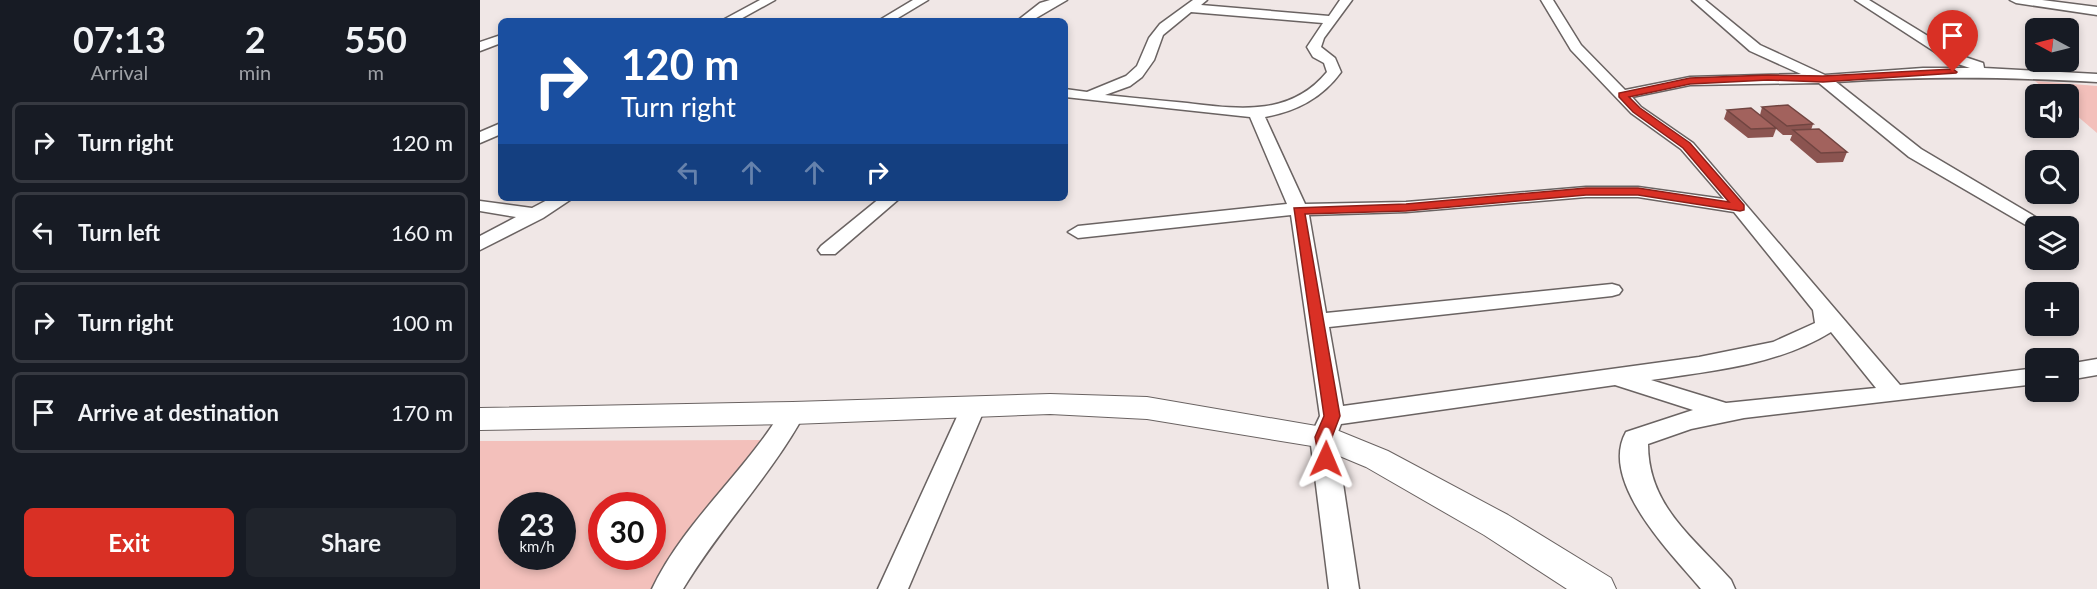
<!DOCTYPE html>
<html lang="en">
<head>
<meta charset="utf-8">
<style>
	:root { --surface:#171b24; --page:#20242c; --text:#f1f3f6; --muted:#9ea1a6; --line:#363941; --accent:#d93025 }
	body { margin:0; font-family:Lato,sans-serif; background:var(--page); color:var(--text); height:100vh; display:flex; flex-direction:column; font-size:22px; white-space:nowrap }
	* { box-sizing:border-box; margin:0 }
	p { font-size:20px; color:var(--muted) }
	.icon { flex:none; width:33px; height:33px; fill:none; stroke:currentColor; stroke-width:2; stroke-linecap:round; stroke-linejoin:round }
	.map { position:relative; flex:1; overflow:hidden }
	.sheet { display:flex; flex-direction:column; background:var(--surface); width:480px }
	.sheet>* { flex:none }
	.top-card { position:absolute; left:18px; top:18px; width:570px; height:183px; border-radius:9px; box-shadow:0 3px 9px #0003; background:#1a4fa0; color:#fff; overflow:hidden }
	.needle { width:39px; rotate:277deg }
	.buttons { position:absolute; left:1545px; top:18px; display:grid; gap:12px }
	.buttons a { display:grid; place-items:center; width:54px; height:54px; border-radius:9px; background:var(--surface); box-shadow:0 3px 9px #0003; font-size:30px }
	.speed { position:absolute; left:18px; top:492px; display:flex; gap:12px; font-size:30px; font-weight:700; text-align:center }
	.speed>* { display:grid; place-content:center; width:78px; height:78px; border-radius:50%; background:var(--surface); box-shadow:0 3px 9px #0003; line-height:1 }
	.speed small { font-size:15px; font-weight:400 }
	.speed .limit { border:9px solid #d22; background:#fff; color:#111 }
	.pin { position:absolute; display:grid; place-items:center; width:51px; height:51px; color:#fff; margin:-62px -26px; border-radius:50% 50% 50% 0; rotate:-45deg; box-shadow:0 0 6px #0007 }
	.pin .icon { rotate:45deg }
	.me { position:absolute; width:66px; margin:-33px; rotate:1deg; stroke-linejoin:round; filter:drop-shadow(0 0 4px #0008) }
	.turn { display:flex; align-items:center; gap:21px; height:126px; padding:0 24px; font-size:27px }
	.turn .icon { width:78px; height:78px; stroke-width:2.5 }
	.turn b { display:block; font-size:42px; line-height:51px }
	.lanes { display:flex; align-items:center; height:57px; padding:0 24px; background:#0003; justify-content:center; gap:30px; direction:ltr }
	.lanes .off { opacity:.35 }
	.eta { display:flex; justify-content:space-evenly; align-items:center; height:102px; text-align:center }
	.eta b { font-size:36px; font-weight:700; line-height:42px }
	.cta { display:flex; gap:12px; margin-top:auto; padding:12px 24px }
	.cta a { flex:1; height:69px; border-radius:9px; background:var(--accent); color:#fff; font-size:24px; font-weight:700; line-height:69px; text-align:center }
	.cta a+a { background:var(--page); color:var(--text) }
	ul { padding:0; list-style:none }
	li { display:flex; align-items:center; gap:18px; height:81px; margin:0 12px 9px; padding:0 12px; border:3px solid var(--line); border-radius:9px }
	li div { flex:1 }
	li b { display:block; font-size:22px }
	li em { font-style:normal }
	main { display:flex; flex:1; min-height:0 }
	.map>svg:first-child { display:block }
</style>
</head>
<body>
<main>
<section class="sheet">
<div class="eta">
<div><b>07:13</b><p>Arrival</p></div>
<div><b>2</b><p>min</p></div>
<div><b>550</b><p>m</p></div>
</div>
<ul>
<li><svg class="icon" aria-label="right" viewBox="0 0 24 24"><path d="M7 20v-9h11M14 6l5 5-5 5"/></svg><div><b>Turn right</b></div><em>120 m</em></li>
<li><svg class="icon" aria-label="left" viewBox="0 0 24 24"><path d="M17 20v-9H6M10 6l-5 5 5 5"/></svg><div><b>Turn left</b></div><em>160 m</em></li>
<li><svg class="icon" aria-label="right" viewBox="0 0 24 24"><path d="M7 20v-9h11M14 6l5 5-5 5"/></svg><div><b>Turn right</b></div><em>100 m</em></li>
<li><svg class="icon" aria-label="arrive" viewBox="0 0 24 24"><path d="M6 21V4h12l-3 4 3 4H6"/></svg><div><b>Arrive at destination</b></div><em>170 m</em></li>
</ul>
<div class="cta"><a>Exit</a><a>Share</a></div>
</section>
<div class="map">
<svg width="1617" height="589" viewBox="0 0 1617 589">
	<rect width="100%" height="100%" fill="#f0e7e6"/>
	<path fill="#f3c0bb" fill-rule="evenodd" d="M1555 81 1617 86V133L1589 109 1588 94H1571Z
		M279 440 287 442 172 589H0V441ZM32 506H82V556H32ZM122 506H172V556H122Z"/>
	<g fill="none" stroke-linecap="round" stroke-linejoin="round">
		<g stroke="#6a6362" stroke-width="3">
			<path id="minor" d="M280 0H295L257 21H241Z
				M433 0H448L413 21H398Z
				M570 0H587L551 21H537L560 3Z
				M727 0 721 5 849 16 860 0H872L844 38 841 47 855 58 861 72C842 98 817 111 785 117L825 204 926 202 1106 187H1158L1244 199 1201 149 1151 113 1091 50 1061 0H1073L1101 45 1145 90 1210 77 1321 74 1270 51 1212 0H1225L1280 45 1345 75 1443 68H1490L1469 61 1375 0H1389L1479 55 1503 63 1504 68 1617 74V82C1526 77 1447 76 1356 82L1441 149 1564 222 1566 226H1556V231L1429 157 1339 83 1210 85 1152 97 1161 107 1213 143 1420 385 1556 368V384L1264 418 1211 429 1168 444C1168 506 1213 537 1251 580L1255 589H1221C1193 555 1118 482 1146 432L1213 410 1135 385 861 424 856 437 879 589H849L830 437 840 416 811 215 598 238 588 232 598 226 807 204 770 117 585 97V89L607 92 646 76 657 66 669 38 680 24 713 0ZM711 12 843 23 827 47 833 57 844 63 847 72C810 117 758 109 707 103 679 100 652 98 625 95L650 86 662 77 674 60 683 35ZM1106 197H1158L1254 212 1333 310 1335 323 1293 342 1219 357 863 406 849 327 1132 296 1139 294 1142 290 1139 286 1132 284 846 313 829 215 926 212ZM1351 332 1396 388 1246 403 1171 380C1232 371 1298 365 1351 332Z
				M1530 0H1562L1617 7V15L1536 3Z
				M21 35V43L0 51V42Z
				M21 123V134L0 143V132Z
				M71 198H93L63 218 0 250V236L36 217 0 211V201L52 208Z
				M400 198H420L355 254H341L338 250 341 246Z
				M1617 359V375L1588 380V364Z
				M493 399 502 402 505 408 428 589H398L481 408 484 402Z
				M313 404 322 407 325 413C291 476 240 527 203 589H172C204 521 266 472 304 407Z"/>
		</g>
		<g stroke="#6a6362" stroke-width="2">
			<path id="tertiary" d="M570 394 667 397 854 429 908 451 1028 515 1131 578 1136 589H1087L1004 535 886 467 838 447 667 419 570 414 313 424 0 430V408L313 402Z"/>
		</g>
		<use href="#minor" fill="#fff" fill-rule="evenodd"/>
		<use href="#tertiary" fill="#fff" fill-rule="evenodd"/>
	</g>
	<path fill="#8b5450" d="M1282 107 1333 124 1331 130 1367 152 1363 162 1337 163 1310 140 1312 135H1303L1296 129 1293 137 1268 138 1244 119 1247 110 1280 115Z"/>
	<path fill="#a2625d" stroke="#714541" stroke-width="1.5" d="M1308 105 1333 124 1307 126 1282 107Z
		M1271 108 1296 128 1271 129 1247 110Z
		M1339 129 1367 152 1341 153 1313 130Z"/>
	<path fill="#d93025" stroke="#8d1f18" stroke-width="1.5" d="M1473 69 1477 72 1476 73 1343 82 1288 80 1210 84 1149 97 1160 108 1210 143 1264 205V210L1260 211 1158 195H1106L926 211 825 214 860 416 852 437 855 459 852 464H840L835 437 844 416 814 208 926 204 1106 188H1158L1249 202 1203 148 1153 112 1139 97V93L1210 78 1288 75 1343 76Z"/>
</svg>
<div class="buttons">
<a><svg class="needle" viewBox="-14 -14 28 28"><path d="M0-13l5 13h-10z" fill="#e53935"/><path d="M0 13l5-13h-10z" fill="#9ea1a6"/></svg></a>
<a><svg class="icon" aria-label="sound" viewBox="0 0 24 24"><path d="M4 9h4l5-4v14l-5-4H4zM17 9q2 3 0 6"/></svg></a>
<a><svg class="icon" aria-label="search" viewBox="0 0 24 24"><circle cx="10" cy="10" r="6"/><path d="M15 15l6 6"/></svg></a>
<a><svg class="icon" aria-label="layers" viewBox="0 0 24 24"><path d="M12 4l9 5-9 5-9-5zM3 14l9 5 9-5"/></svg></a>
<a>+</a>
<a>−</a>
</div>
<div class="speed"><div>23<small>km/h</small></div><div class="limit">30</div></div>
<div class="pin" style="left:1473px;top:72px;background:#d93025"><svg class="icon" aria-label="arrive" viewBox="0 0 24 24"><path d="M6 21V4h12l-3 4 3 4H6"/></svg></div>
<svg class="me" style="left:846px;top:459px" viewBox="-20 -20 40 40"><path d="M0-17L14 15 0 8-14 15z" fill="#d93025" stroke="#fff" stroke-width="4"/></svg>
<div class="top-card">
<div class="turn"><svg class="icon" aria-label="right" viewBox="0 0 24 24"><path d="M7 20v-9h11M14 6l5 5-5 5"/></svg><div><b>120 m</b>Turn right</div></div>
<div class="lanes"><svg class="icon off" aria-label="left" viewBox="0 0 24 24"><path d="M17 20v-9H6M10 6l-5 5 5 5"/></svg><svg class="icon off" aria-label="ahead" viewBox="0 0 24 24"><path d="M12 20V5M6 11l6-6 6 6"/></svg><svg class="icon off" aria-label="ahead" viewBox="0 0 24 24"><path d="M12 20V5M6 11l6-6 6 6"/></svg><svg class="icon" aria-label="right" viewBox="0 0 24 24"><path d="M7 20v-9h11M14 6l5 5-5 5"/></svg></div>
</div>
</div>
</main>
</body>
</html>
